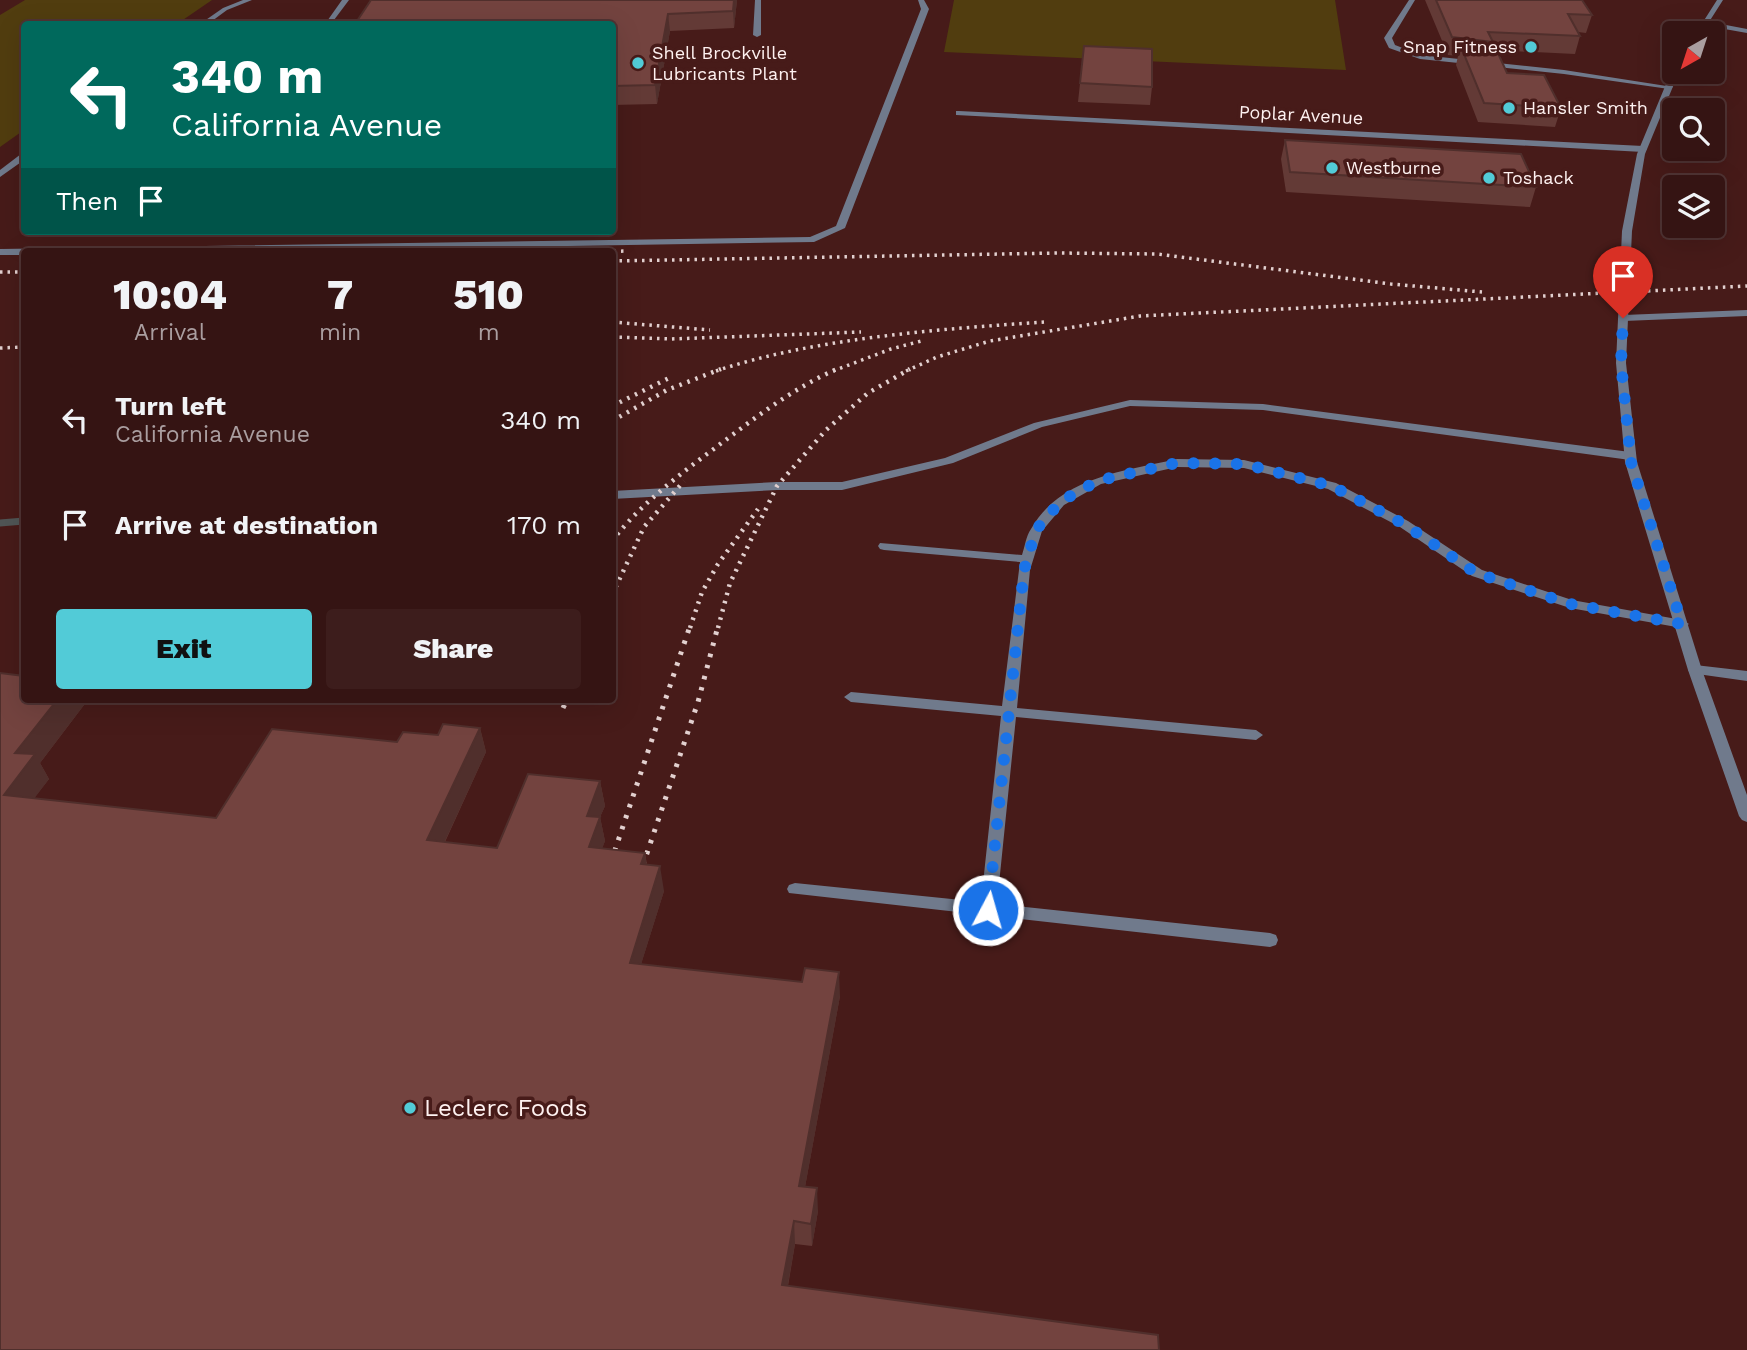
<!DOCTYPE html>
<html lang="en">
<head>
<meta charset="utf-8">
<style>
	:root { --surface:#351413; --page:#3d1d1c; --text:#f1f3f6; --muted:#aa9ea0; --line:#4f3333; --accent:#52cbd7 }
	body { margin:0; font-family:"Work Sans",sans-serif; background:var(--page); color:var(--text); height:100vh; display:flex; flex-direction:column; font-size:26px; white-space:nowrap }
	* { box-sizing:border-box; margin:0 }
	p { font-size:23px; color:var(--muted) }
	.icon { flex:none; width:38px; height:38px; fill:none; stroke:currentColor; stroke-width:2; stroke-linecap:round; stroke-linejoin:round }
	.map { position:relative; flex:1; overflow:hidden }
	.panel { position:absolute; left:21px; top:248px; width:595px; height:455px; display:flex; flex-direction:column; background:var(--surface); border-radius:7px; box-shadow:0 7px 28px #0002,0 0 0 2px var(--line) }
	.panel>* { flex:none }
	.banner { position:absolute; left:21px; top:21px; width:595px; height:214px; border-radius:7px; box-shadow:0 7px 28px #0002,0 0 0 2px var(--line); background:#00695c; color:#fff; overflow:hidden }
	.needle { width:46px; rotate:219deg }
	.tools { position:absolute; left:1662px; top:21px; display:grid; gap:14px }
	.tools a { display:grid; place-items:center; width:63px; height:63px; border-radius:7px; background:var(--surface); box-shadow:0 7px 28px #0002,0 0 0 2px var(--line); font-size:35px }
	.pin { position:absolute; display:grid; place-items:center; width:60px; height:60px; color:#fff; margin:-72px -30px; border-radius:50% 50% 50% 0; rotate:-45deg; box-shadow:0 0 7px #0007 }
	.pin .icon { rotate:45deg }
	.me { position:absolute; width:77px; margin:-38px; rotate:6deg; stroke-linejoin:round; filter:drop-shadow(0 0 5px #0008) }
	.turn { display:flex; align-items:center; gap:24px; height:147px; padding:0 35px; font-size:32px }
	.turn .icon { width:91px; height:91px; stroke-width:2.5 }
	.turn b { display:block; font-size:49px; line-height:60px }
	.then { display:flex; align-items:center; height:66px; padding:0 35px; background:#0003; gap:14px; font-size:26px }
	.eta { display:flex; justify-content:space-evenly; align-items:center; height:119px; text-align:center }
	.eta b { font-size:42px; font-weight:800; line-height:49px }
	.button { display:flex; gap:14px; margin-top:auto; padding:14px 35px }
	.button a { flex:1; height:80px; border-radius:7px; background:var(--accent); color:#111; font-size:28px; font-weight:800; line-height:80px; text-align:center }
	.button a+a { background:var(--page); color:var(--text) }
	ul { padding:0; list-style:none }
	li { display:flex; align-items:center; gap:21px; height:105px; padding:0 35px }
	li div { flex:1 }
	li b { display:block; font-size:26px }
	li em { font-style:normal }
	.map>svg:first-child { display:block }
</style>
</head>
<body>
<div class="map">
<svg width="1747" height="1350" viewBox="0 0 1747 1350">
	<rect width="100%" height="100%" fill="#471b19"/>
	<path fill="#513d0f" d="M25 0H212L177 24H24V130L0 147V15Z
		M954 0H1335L1346 70 944 52Z"/>
	<g fill="none" stroke-linecap="round" stroke-linejoin="round">
		<path stroke="#505555" stroke-width="7" d="M0 523 24 521"/>
		<path fill="#707a8c" fill-rule="evenodd" d="M243 0H252L227 10 208 24H200L223 8Z
			M342 0H349L331 24H325Z
			M755 0H761V35L757 37 753 35Z
			M918 0H924L929 9 845 228 814 242 193 252H24V255H0V249L810 237 836 226 921 9Z
			M1409 0H1415L1392 38 1395 45 1421 55 1564 70 1673 87 1669 89 1564 74 1420 59 1389 48 1384 38Z
			M1705 21 1747 29V33L1702 25Z
			M21 154H24V160L0 177V170Z
			M1747 310V316L1624 321 1619 318 1624 315Z
			M1130 400 1263 404 1630 452 1636 456 1630 460 1263 410 1130 406 1042 427 953 463 842 490H777L612 499V491L777 482H842L945 458 1034 423Z
			M1177 459 1244 460 1336 483 1408 521 1482 570 1572 600 1682 620 1689 624 1682 628 1570 608 1472 576 1400 527 1328 489 1244 468 1177 467 1101 484 1064 505 1042 531 1030 570 1017 708 1256 730 1263 735 1256 740 1016 717 997 904 1270 933 1276 935 1278 940 1276 945 1270 947 789 893 787 889 789 885 795 883 981 902 1001 716 851 702 844 697 851 692 1002 706 1020 562 884 550 880 549 878 546 880 543 1022 555C1025 546 1026 536 1031 529 1060 477 1125 471 1177 459Z"/>
		<path fill="#707a8c" fill-rule="evenodd" d="M959 111 1643 146 1647 149 1643 152 956 115V111Z
			M1695 665 1747 671V681L1690 673 1688 670 1690 667Z"/>
		<path fill="#707a8c" fill-rule="evenodd" d="M1717 0H1723L1702 33H1696Z
			M1675 70 1679 72 1645 154 1632 231 1626 363 1637 462 1702 670 1747 795V822L1742 820 1739 816 1688 670 1625 462 1616 363 1622 231 1637 154 1671 72Z"/>
		<path stroke="#e2d0cf" stroke-width="3.5" stroke-dasharray="2.5 5" stroke-linecap="butt" d="M591 252 626 251
			M612 261 1058 253 1157 254 1391 284 1482 292
			M0 272H24
			M612 322 710 330
			M612 337 671 339 861 332
			M0 348 24 347
			M716 371C814 338 941 329 1044 322
			M833 371 891 349 925 340
			M906 371 937 357 990 341 1140 316 1747 286"/>
		<path stroke="#e2d0cf" stroke-width="4.5" stroke-dasharray="2.5 6" stroke-linecap="butt" d="M612 406 669 378
			M612 421 667 390 721 369
			M612 541C640 505 675 478 711 451 751 421 791 389 837 369
			M612 595 644 527 684 481
			M690 628 702 592 718 564 758 509
			M718 628 730 583 777 486 826 430 868 393 910 369"/>
		<path stroke="#e2d0cf" stroke-width="5" stroke-dasharray="3.5 8" stroke-linecap="butt" d="M563 708 567 700
			M611 862 690 626
			M643 865 698 702 718 626"/>
	</g>
	<path fill="#633a36" d="M371 0H737L734 28 670 31 657 104 612 105V24Z
		M1425 0H1582L1592 15 1586 33 1578 32 1580 36 1575 54 1490 50 1507 73 1561 108 1555 127 1478 122 1456 65 1458 56 1448 55Z
		M1084 46 1152 87 1150 105 1078 102Z
		M1285 140 1536 187 1530 207 1286 192 1281 159Z
		M24 700H82L84 705 40 763 49 779 34 798 216 818 397 742 480 728 486 752 445 842 497 848 600 781 605 806 600 817 605 841 602 848 645 853 647 865 664 891 641 964 840 996 805 1187 818 1211 812 1246 795 1244 788 1286 0 1350Z"/>
	<path fill="#502f2c" d="M734 0H737L734 28 733 11Z
		M668 14 670 31 657 104 655 85Z
		M57 700H82L84 705 40 763 49 779 18 820 4 795 15 753Z
		M480 728 486 752 434 865 427 840Z
		M600 781 605 806 600 817 605 841 594 871 589 847 587 816Z
		M645 853 649 877 641 864Z
		M660 866 664 891 634 987 630 963Z
		M839 972 840 996 801 1209 799 1186Z
		M817 1188 818 1211 812 1246 811 1224Z
		M794 1221 795 1244 784 1307 782 1285Z"/>
	<path fill="#73433f" stroke="#502f2c" stroke-width="2" d="M371 0H734L733 11 668 14 655 85 612 86V24H355Z
		M1436 0H1582L1592 15 1568 14 1580 36 1488 32 1493 42 1452 37Z
		M1084 46 1152 49V87L1080 83Z
		M1461 47 1497 51 1507 73 1544 75 1561 108 1484 103Z
		M1285 140 1521 154 1536 187 1290 172Z
		M0 673 24 676V700H57L15 753 35 754 4 795 216 818 272 729 397 742 403 732 438 735 443 724 480 728 427 840 497 848 528 774 600 781 587 816 600 817 589 847 645 853 641 864 660 866 630 963 802 982 805 968 839 972 799 1186 817 1188 811 1224 794 1221 782 1285 1158 1335 1159 1350H0Z"/>
	<g fill="none" stroke-linecap="round" stroke-linejoin="round">
		<path stroke="#1a73e8" stroke-width="12" stroke-dasharray="0 21.6" d="M988 910 1024 570 1036 530 1060 502 1097 481 1177 463 1244 464 1332 486 1404 524 1476 573 1570 604 1682 624 1631 462 1621 363 1623 318"/>
	</g>
	<g fill="#52cbd7" stroke="#471b19" stroke-width="2.5">
		<circle cx="1531" cy="47" r="7"/>
		<circle cx="638" cy="63" r="7"/>
		<circle cx="1509" cy="108" r="7"/>
		<circle cx="1332" cy="168" r="7"/>
		<circle cx="1489" cy="178" r="7"/>
		<circle cx="410" cy="1108" r="7"/>
	</g>
	<g text-anchor="middle" stroke-width="7" stroke-linejoin="round" paint-order="stroke">
		<g font-size="18" fill="#fef1f0" stroke="#471b19" text-anchor="start">
			<text x="1517" y="53" text-anchor="end">Snap Fitness</text>
			<text x="652" y="59">Shell Brockville<tspan x="652" dy="21">Lubricants Plant</tspan></text>
			<text x="1523" y="114">Hansler Smith</text>
			<text x="1346" y="174">Westburne</text>
			<text x="1503" y="184">Toshack</text>
		</g>
		<g font-size="18" fill="#fef1f0" stroke="#471b19">
			<text transform="translate(1301 115) rotate(3)" y="6">Poplar Avenue</text>
		</g>
		<g font-size="24" fill="#fef1f0" stroke="#471b19" text-anchor="start">
			<text x="424" y="1116">Leclerc Foods</text>
		</g>
	</g>
</svg>
<div class="tools">
<a><svg class="needle" viewBox="-14 -14 28 28"><path d="M0-13l5 13h-10z" fill="#e53935"/><path d="M0 13l5-13h-10z" fill="#aa9ea0"/></svg></a>
<a><svg class="icon" aria-label="search" viewBox="0 0 24 24"><circle cx="10" cy="10" r="6"/><path d="M15 15l6 6"/></svg></a>
<a><svg class="icon" aria-label="layers" viewBox="0 0 24 24"><path d="M12 4l9 5-9 5-9-5zM3 14l9 5 9-5"/></svg></a>
</div>
<div class="pin" style="left:1623px;top:318px;background:#d93025"><svg class="icon" aria-label="arrive" viewBox="0 0 24 24"><path d="M6 21V4h12l-3 4 3 4H6"/></svg></div>
<svg class="me" style="left:988px;top:910px" viewBox="-20 -20 40 40"><circle r="17" fill="#1a73e8" stroke="#fff" stroke-width="3"/><path d="M0-11L8 9 0 5-8 9z" fill="#fff"/></svg>
<div class="banner">
<div class="turn"><svg class="icon" aria-label="left" viewBox="0 0 24 24"><path d="M17 20v-9H6M10 6l-5 5 5 5"/></svg><div><b>340 m</b>California Avenue</div></div>
<div class="then">Then<svg class="icon" aria-label="arrive" viewBox="0 0 24 24"><path d="M6 21V4h12l-3 4 3 4H6"/></svg></div>
</div>
<section class="panel">
<div class="eta">
<div><b>10:04</b><p>Arrival</p></div>
<div><b>7</b><p>min</p></div>
<div><b>510</b><p>m</p></div>
</div>
<ul>
<li><svg class="icon" aria-label="left" viewBox="0 0 24 24"><path d="M17 20v-9H6M10 6l-5 5 5 5"/></svg><div><b>Turn left</b><p>California Avenue</p></div><em>340 m</em></li>
<li><svg class="icon" aria-label="arrive" viewBox="0 0 24 24"><path d="M6 21V4h12l-3 4 3 4H6"/></svg><div><b>Arrive at destination</b></div><em>170 m</em></li>
</ul>
<div class="button"><a>Exit</a><a>Share</a></div>
</section>
</div>
</body>
</html>
